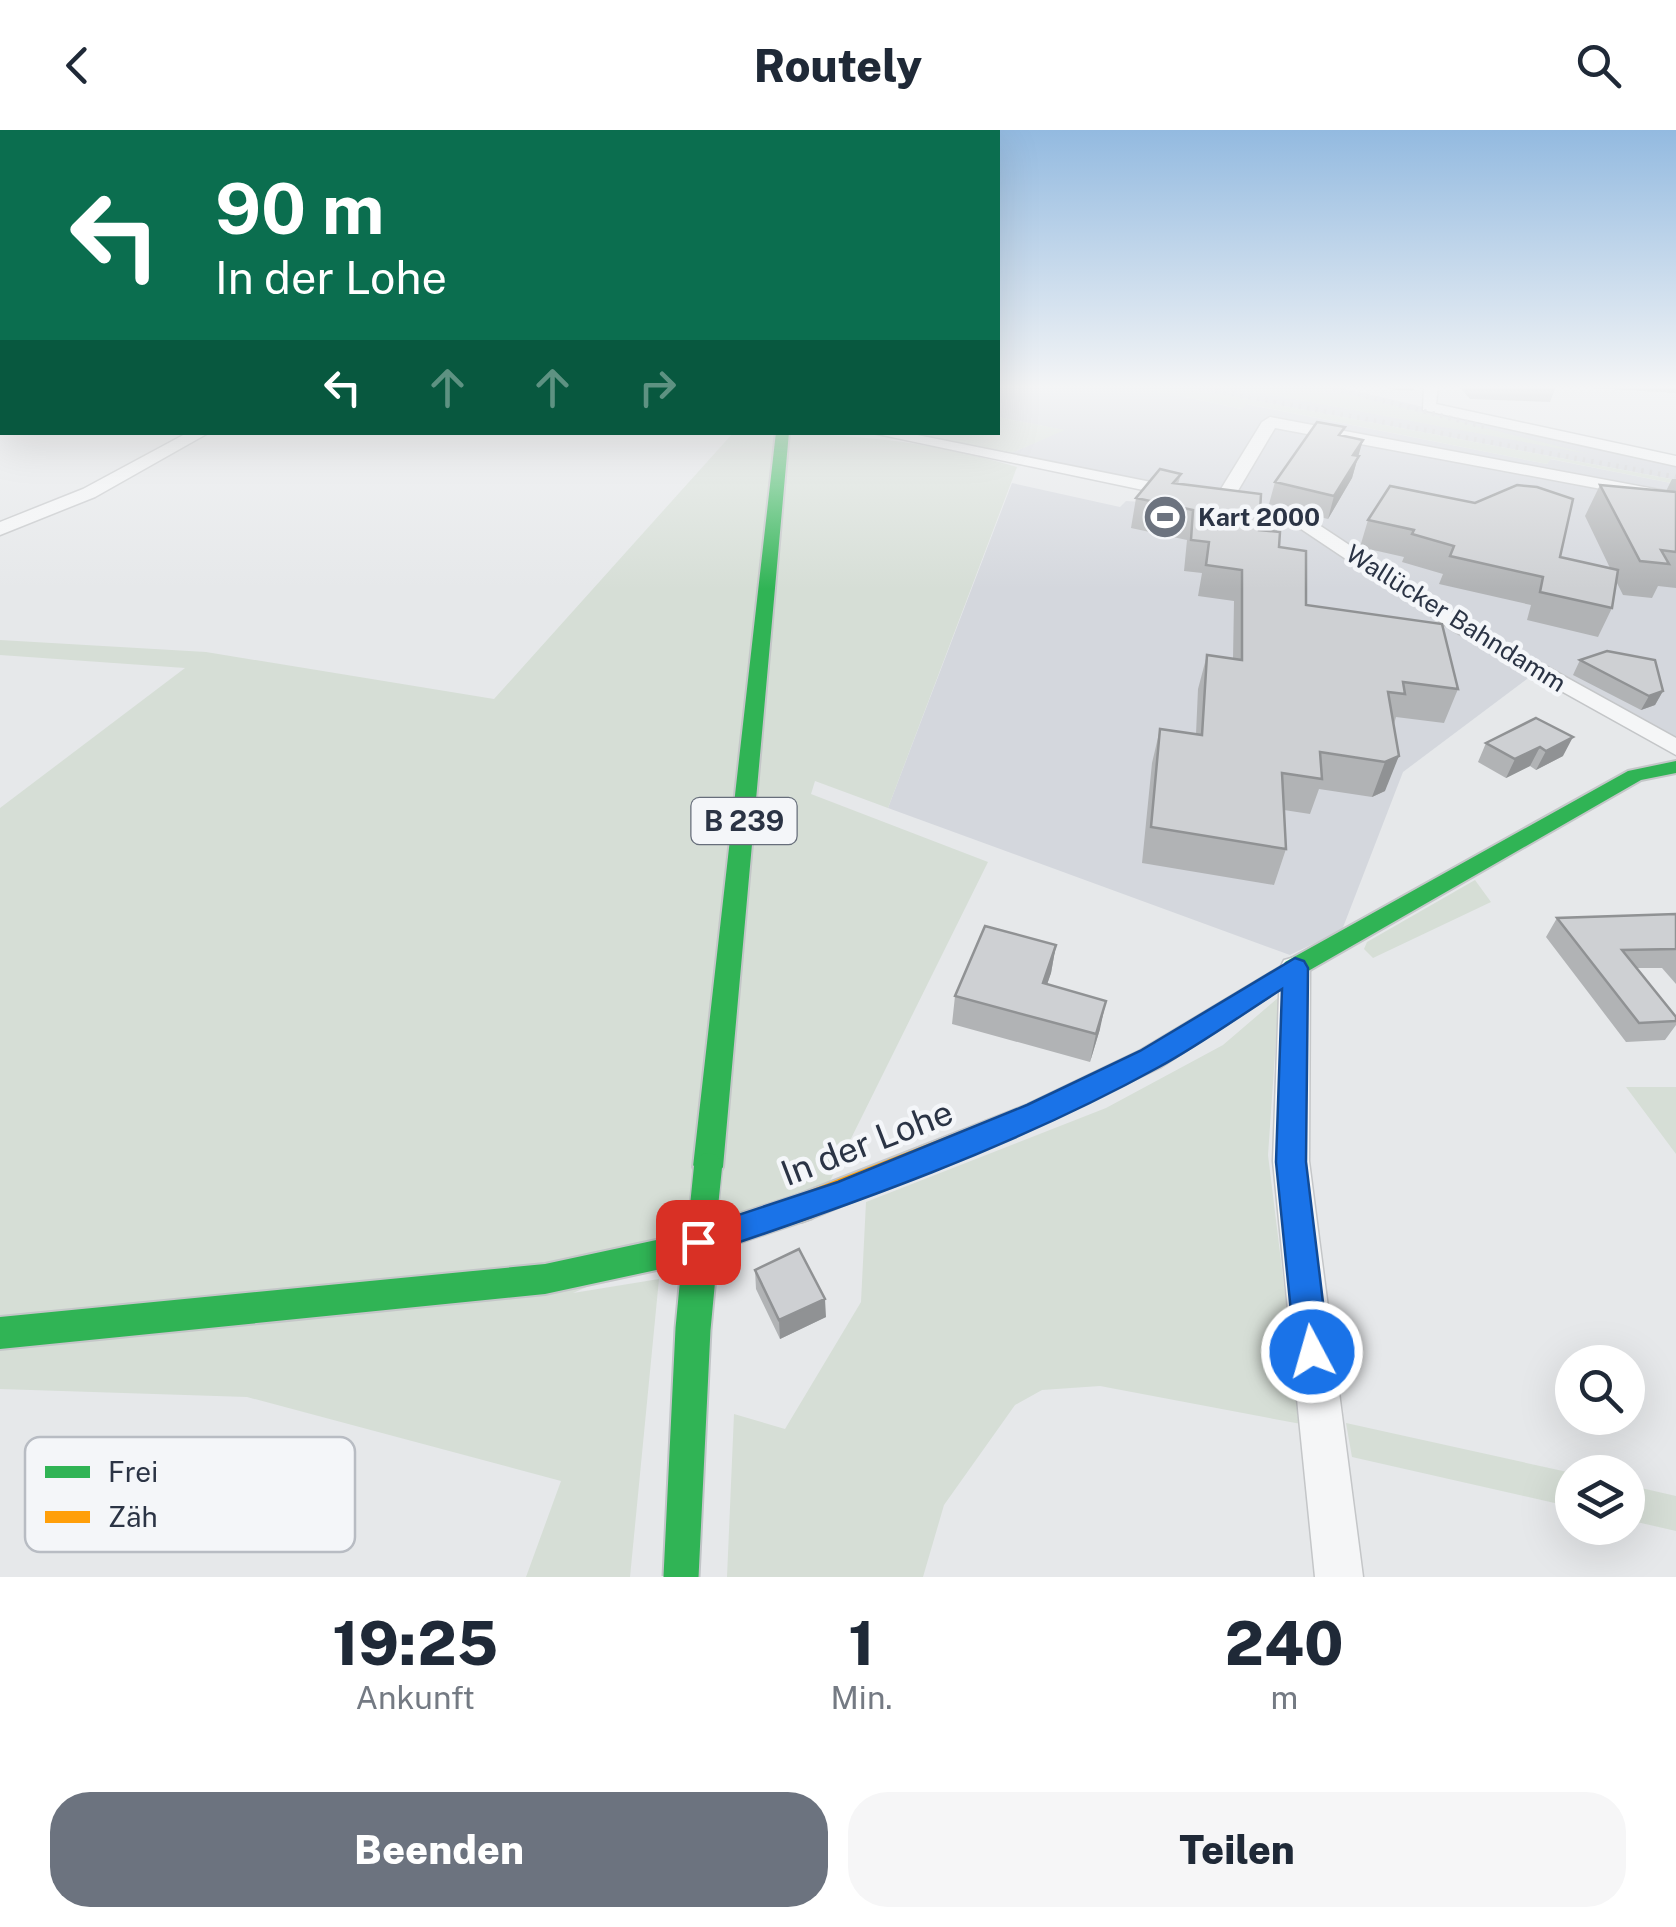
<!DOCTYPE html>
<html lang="de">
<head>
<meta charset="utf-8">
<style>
	:root { --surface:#fff; --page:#f6f6f7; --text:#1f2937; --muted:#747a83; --accent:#6c737f }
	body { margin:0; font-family:"Public Sans",sans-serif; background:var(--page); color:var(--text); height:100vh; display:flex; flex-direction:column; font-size:38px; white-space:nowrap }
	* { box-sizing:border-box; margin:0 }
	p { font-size:32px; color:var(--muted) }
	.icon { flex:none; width:55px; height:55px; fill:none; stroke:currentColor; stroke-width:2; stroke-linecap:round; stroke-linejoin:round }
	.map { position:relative; height:1447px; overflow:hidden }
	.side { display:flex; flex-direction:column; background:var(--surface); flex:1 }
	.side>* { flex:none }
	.guide { position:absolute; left:0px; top:0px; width:1000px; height:305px; box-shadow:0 10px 40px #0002; background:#0b6e4f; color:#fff; overflow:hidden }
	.fabs { position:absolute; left:1555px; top:1215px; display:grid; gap:20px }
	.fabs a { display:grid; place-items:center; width:90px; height:90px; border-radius:50%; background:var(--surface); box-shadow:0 10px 40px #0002; font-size:50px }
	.pin { position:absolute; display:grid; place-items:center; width:85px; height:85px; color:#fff; margin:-42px; border-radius:20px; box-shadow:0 5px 15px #0006 }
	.me { position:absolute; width:110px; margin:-55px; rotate:354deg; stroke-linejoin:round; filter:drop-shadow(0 0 8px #0008) }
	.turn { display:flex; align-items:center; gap:35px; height:210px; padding:0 50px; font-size:45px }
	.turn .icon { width:130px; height:130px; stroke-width:2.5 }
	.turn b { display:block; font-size:70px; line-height:85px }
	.lanes { display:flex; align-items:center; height:95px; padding:0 50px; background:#0003; justify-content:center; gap:50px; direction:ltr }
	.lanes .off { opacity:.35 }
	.eta { display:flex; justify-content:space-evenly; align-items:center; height:170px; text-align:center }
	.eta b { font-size:60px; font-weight:800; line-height:70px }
	.primary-button { display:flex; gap:20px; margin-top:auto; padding:20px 50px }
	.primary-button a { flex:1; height:115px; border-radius:40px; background:var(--accent); color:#fff; font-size:40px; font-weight:800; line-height:115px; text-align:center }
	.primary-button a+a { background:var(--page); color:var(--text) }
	header { display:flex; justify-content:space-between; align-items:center; height:130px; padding:0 50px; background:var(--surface); font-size:45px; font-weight:800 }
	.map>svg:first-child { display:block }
</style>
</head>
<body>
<header><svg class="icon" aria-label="back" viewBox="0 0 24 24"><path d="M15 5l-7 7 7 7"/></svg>Routely<svg class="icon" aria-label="search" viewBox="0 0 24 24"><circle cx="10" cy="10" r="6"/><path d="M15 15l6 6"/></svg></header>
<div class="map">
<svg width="1676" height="1447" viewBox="0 0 1676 1447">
	<rect width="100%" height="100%" fill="#e6e8ea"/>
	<path fill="#d4d7dd" d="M998 256H1134L1241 279 1246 274 1547 334 1550 329 1676 354V611L1543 537 1403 642 1342 800 1290 825 888 678 1012 353 1120 377 1126 371 1142 372 1158 360 1009 324 1063 300 998 287Z
		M1179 256H1224L1554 317 1316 256H1335L1676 337V350Z"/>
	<path fill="#d6ded6" d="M1134 256H1179L1676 350V354L1551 329 1547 334 1247 274 1242 279Z
		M1224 256H1316L1589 324Z
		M998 287 1065 300 1009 324 901 303 998 302Z
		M733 303C835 303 918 307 1017 337L888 678 815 651 811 664 988 732 830 1051 573 1163 659 1149 630 1447H526L561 1351 247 1267 0 1259V678L185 538 0 525V510L206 522 494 569Z
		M1475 750 1491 772 1373 828 1364 819 1367 812Z
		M1279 867 1268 1025 1301 1294 1100 1256 1042 1260 1015 1275 944 1375 923 1447H727L734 1284 785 1299 861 1172 866 1072 1106 978 1223 915Z
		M1626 957H1676V1024Z
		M1346 1293 1572 1343V1377L1352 1327Z
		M1628 1355 1676 1366V1401L1628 1390Z"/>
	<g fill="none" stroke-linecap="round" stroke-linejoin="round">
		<g stroke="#c4c6c8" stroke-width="3">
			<path id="street" d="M1424 256H1438L1436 274 1676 326V336L1423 280Z
				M1270 287 1676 363V373L1275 298 1233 369 1313 391 1466 492 1676 608V625L1452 500 1301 399 1216 376 1213 372 1262 292Z
				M189 302H210L95 367 0 405V392L83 359Z
				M868 302H902L1181 358 1190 363 1181 368Z
				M1295 827 1306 830 1310 838 1309 1031 1363 1447H1315L1273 1031 1280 838 1284 830Z"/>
		</g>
		<g stroke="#c4c6c8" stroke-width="4">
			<path id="fast" d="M776 302H789L723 1037 718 1046 708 1050 698 1046 693 1037Z
				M1676 631V643L1641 650 1303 844H1285L1281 838 1285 832 1628 641Z
				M801 1064 812 1068 816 1078 812 1088 661 1139 545 1164 0 1219V1187L545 1134 661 1109Z"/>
		</g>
		<g stroke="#c4c6c8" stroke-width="4">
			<path id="slow" d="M1294 829 1303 832 1307 838 1303 844 1160 937 1047 991 812 1088 801 1092 790 1088 786 1078 790 1068 1027 975 1140 921Z"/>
		</g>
		<use href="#street" fill="#f5f6f7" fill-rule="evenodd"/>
		<use href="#fast" fill="#30b455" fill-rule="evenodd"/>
		<use href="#slow" fill="#ff9f0a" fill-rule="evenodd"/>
		<path stroke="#cecfd2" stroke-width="5" stroke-dasharray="2.5 6" stroke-linecap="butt" d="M1190 256 1676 347
			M1325 256 1489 298"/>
		<g stroke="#c2c5c8" stroke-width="31" stroke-linecap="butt">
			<path id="fast-bridge-far1" d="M703 1086 708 1037"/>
		</g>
		<g stroke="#c2c5c8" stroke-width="39" stroke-linecap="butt">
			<path id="fast-bridge" d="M681 1447 693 1199 704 1083"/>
		</g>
		<use href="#fast-bridge-far1" stroke="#30b455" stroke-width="28"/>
		<use href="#fast-bridge" stroke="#30b455" stroke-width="35"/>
	</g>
	<path fill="#b1b3b5" d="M1388 256H1414L1413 261 1388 259Z
		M1459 256H1676V263L1556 256 1550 272 1470 269Z
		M1343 306 1358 326 1352 348 1328 389 1269 374 1275 352Z
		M1181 344 1178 354 1259 400 1279 417 1306 475 1458 559 1444 593 1396 587 1394 594 1385 661 1372 667 1319 659 1310 684 1284 680 1286 719 1274 755 1142 733 1152 633 1160 599 1196 604 1198 559 1207 525 1233 529 1234 471 1198 466 1202 443 1184 441 1187 410 1131 398 1136 368Z
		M1672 349H1676V458L1658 456 1652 468 1623 465 1616 451 1612 478 1598 507 1527 490 1531 475 1439 454 1443 444 1402 432 1404 427 1360 417 1368 390 1475 373 1560 427 1610 438 1585 386 1600 355 1666 361Z
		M1580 530 1663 561 1655 575 1641 580 1573 545Z
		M1536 588 1563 626 1536 640 1530 636 1506 648 1478 632 1486 613Z
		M1676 784V854L1662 838H1637L1676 887V895L1665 910 1626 912 1546 807 1557 788Z
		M1056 815 1051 843 1047 854 1100 899 1090 932 952 894 955 866Z
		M755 1140 826 1187 780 1209 756 1159Z"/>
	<path fill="#909294" d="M1363 310 1352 348 1328 389 1334 366 1353 325Z
		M1663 561 1655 575 1641 580 1649 566Z
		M1573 607 1563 626 1536 640 1546 621Z
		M1540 617 1530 636 1506 648 1515 629Z
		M1399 626 1385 661 1372 667 1385 632Z
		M1056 815 1051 843 1038 881 1043 853Z
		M1106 871 1100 899 1090 932 1096 904Z
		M825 1169 826 1187 780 1209 779 1190Z"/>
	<path fill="#ced0d3" stroke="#909294" stroke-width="2.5" d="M1317 292 1345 297 1339 305 1363 310 1353 325 1359 326 1334 366 1275 352Z
		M1160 339 1181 344 1173 353 1261 364 1259 400 1280 402 1279 417 1306 421V475L1442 494 1458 559 1403 552 1405 564 1388 562 1399 626 1385 632 1320 622 1322 649 1282 643 1286 719 1151 697 1160 599 1202 605 1207 525 1242 530V440L1206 435 1209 412 1191 410 1193 380 1136 368Z
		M1517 355 1537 357 1573 369 1560 427 1618 440 1612 478 1540 462 1543 447 1450 426 1454 416 1412 404 1414 400 1368 390 1390 356 1475 373Z
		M1600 355 1676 362V422L1661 420 1669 434 1640 431Z
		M1607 521 1655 530 1663 561 1649 566 1580 530Z
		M1536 588 1573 607 1546 621 1540 617 1515 629 1486 613Z
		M1676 784V819L1622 820 1676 887V891L1639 893 1557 788Z
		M985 796 1056 815 1043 853 1106 871 1096 904 955 866Z
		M799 1119 825 1169 779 1190 755 1140Z"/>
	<linearGradient id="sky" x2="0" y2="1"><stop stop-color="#93bae0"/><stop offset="0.56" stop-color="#f4f5f6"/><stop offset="1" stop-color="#f4f5f6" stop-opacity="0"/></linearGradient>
	<rect width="1676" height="459" fill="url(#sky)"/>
	<path fill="#1a73e8" stroke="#114b97" stroke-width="2.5" d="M1295 828 1304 831 1308 838 1306 1032 1329 1222 1324 1234 1312 1239 1300 1234 1295 1222 1276 1032 1282 859C1241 885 1201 914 1159 937 1014 1017 854 1074 698 1126L687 1122 682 1112 687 1102 838 1052 1027 975 1140 921Z"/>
	<defs>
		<g id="stadium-disc" transform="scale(2.25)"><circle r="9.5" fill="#6c737f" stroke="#f4f6f9"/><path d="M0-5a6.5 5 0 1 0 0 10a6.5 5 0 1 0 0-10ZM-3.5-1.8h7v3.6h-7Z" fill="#fff"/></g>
	</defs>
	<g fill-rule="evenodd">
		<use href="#stadium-disc" x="1165" y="387"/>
	</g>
	<g text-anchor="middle" stroke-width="9" stroke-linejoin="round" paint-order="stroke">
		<g font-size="25" font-weight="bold" fill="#2b3445" stroke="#f4f6f9" text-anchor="start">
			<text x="1198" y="396">Kart 2000</text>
		</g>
		<g font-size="25" fill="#2b3445" stroke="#f4f6f9">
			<text transform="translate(1456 488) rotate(32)" y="9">Wallücker Bahndamm</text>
		</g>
		<rect fill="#f4f6f9" stroke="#676e7b" stroke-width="2.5" x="691.5" y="668" width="105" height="46" rx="8"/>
		<g font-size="28" font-weight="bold" fill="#2b3445">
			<text x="744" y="701">B 239</text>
		</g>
		<g font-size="35" fill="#2b3445" stroke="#f4f6f9">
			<text transform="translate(867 1013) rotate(-21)" y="12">In der Lohe</text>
		</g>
	</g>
	<rect x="25" y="1307" width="330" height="115" rx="15" fill="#f4f6f9" stroke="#b8bcc3" stroke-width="2.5"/>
	<rect x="45" y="1336" width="45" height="12" fill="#30b455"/>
	<rect x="45" y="1381" width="45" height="12" fill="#ff9f0a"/>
	<g font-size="28" fill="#2b3445">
		<text x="108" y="1352">Frei</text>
		<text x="108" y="1397">Zäh</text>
	</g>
</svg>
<div class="fabs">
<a><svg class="icon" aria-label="search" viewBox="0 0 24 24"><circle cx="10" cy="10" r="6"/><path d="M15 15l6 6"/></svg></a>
<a><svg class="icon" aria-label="layers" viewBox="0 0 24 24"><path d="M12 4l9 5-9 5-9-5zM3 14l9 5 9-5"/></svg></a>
</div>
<div class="pin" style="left:698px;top:1112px;background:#d93025"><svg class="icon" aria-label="arrive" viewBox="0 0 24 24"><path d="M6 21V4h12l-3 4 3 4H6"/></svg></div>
<svg class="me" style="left:1312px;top:1222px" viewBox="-20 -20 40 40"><circle r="17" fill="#1a73e8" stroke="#fff" stroke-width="3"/><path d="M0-11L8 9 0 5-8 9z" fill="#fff"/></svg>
<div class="guide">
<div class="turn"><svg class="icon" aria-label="left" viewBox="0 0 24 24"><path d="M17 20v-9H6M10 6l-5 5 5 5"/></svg><div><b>90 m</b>In der Lohe</div></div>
<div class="lanes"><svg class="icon" aria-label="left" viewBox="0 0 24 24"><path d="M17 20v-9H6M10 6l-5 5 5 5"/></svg><svg class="icon off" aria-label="ahead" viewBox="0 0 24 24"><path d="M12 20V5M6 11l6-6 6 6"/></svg><svg class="icon off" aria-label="ahead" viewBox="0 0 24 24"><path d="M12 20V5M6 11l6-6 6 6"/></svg><svg class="icon off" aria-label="right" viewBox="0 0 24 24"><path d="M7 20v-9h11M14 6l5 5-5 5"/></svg></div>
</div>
</div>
<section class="side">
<div class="eta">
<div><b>19:25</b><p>Ankunft</p></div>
<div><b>1</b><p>Min.</p></div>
<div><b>240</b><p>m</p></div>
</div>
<div class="primary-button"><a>Beenden</a><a>Teilen</a></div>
</section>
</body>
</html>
